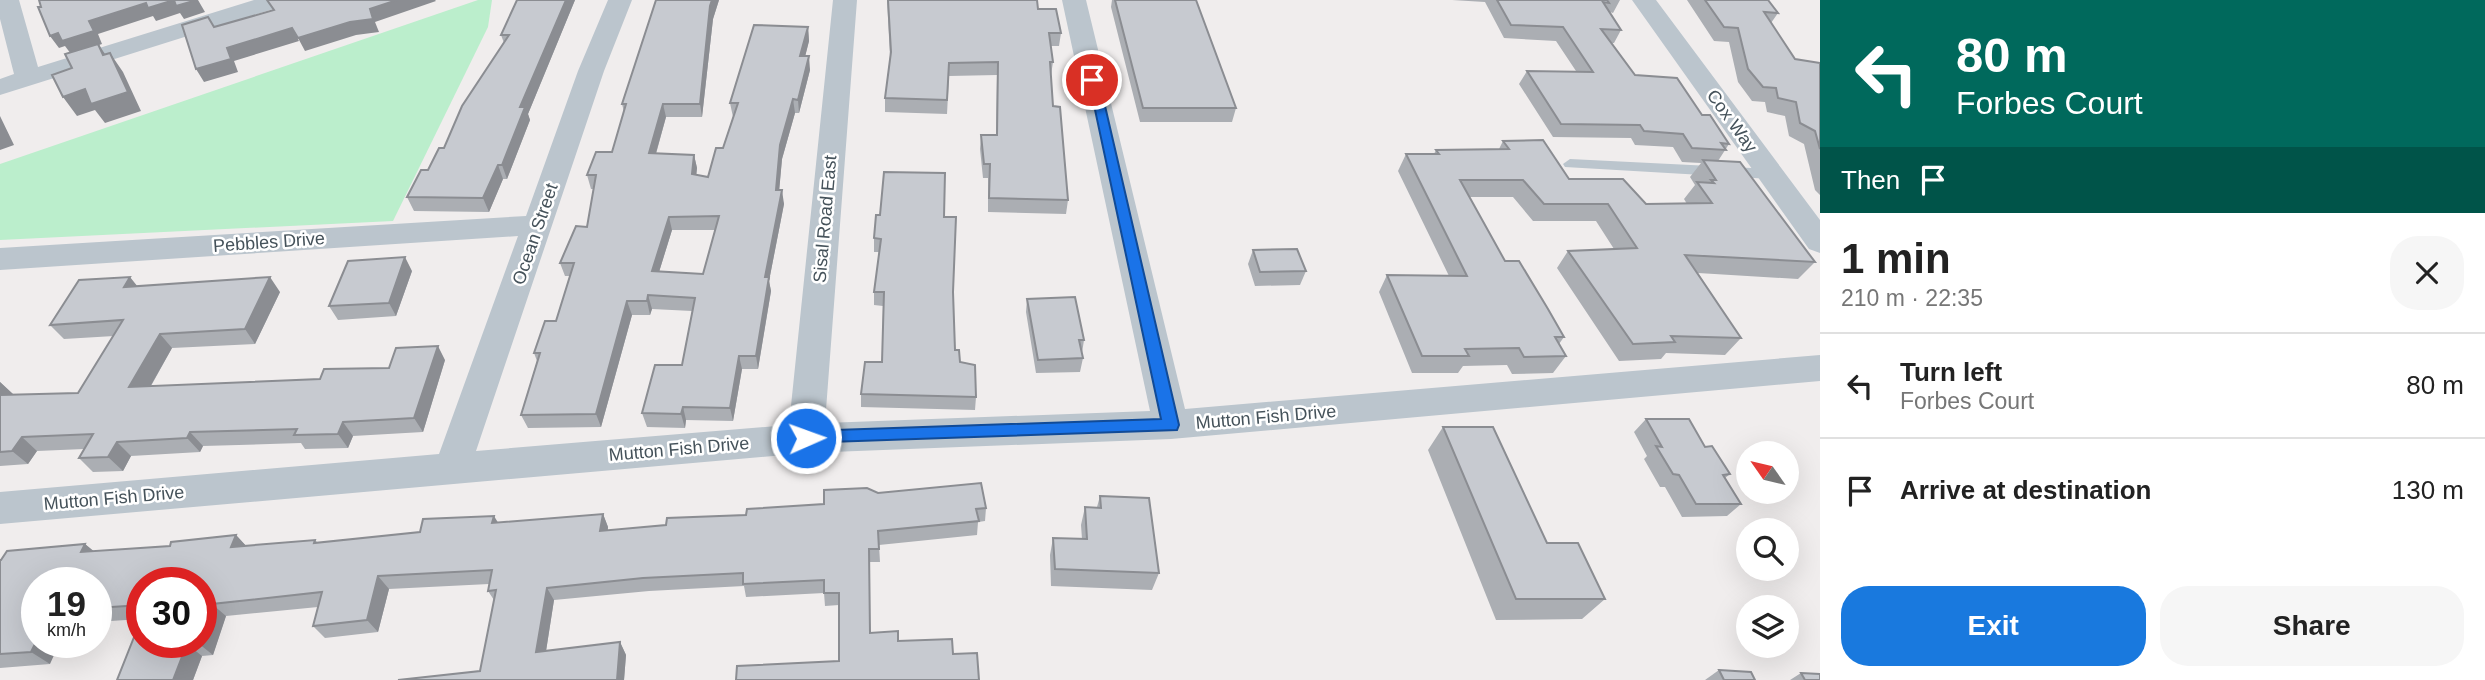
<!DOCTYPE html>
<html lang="en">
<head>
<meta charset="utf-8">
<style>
	:root { --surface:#fff; --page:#f6f6f6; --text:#222; --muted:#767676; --line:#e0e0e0; --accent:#1979de }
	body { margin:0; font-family:Helvetica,sans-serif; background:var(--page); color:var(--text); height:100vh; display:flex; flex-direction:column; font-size:26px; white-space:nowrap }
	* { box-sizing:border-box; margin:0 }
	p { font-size:23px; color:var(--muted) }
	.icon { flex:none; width:38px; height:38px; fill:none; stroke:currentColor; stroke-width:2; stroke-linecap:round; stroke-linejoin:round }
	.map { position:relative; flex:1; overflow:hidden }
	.details { display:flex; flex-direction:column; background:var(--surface); width:665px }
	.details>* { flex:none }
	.banner { background:#00695c; color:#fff; overflow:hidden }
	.needle { width:46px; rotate:304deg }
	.buttons { position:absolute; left:1736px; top:441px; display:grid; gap:14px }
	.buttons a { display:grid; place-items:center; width:63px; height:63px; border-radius:50%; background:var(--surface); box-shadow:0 7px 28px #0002; font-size:35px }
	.speed { position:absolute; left:21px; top:567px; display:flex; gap:14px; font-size:35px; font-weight:700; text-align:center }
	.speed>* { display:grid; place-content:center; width:91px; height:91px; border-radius:50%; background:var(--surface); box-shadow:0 7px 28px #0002; line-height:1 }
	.speed small { font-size:18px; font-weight:400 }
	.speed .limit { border:10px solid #d22; background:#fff; color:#111 }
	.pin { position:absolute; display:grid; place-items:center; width:60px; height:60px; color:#fff; margin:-30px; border:4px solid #fff; border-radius:50%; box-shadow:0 2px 7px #0007 }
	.me { position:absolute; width:77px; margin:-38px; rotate:88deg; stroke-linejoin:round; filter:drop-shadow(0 0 5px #0008) }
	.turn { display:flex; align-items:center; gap:24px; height:147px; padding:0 21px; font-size:32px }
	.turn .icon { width:91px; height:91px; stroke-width:2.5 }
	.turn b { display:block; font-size:49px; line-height:60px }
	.then { display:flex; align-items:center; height:66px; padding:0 21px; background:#0003; gap:14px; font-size:26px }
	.round { display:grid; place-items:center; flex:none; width:74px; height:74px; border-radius:28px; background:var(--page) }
	.head { display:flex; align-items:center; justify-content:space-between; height:119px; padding:0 21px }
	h1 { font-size:42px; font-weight:700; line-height:52px }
	.primary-button { display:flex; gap:14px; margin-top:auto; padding:14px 21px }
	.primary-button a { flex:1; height:80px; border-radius:28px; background:var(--accent); color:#fff; font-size:28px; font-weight:700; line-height:80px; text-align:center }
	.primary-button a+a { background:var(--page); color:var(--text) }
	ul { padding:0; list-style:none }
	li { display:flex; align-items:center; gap:21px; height:105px; padding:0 21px; border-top:2px solid var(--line) }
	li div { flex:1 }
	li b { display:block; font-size:26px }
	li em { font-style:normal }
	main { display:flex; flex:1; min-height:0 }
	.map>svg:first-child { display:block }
</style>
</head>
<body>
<main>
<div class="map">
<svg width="1820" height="680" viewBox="0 0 1820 680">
	<rect width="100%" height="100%" fill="#f0eded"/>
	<path fill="#bec" d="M478 0H492L488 27 393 221 0 240V164Z"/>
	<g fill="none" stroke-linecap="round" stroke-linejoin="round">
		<path fill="#bbc5cd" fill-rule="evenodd" d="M1570 159 1771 169 1779 174 1771 179 1565 167 1563 164Z"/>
		<path fill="#bbc5cd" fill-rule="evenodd" d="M0 0H19L38 67 254 0H290L286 5 0 95V79L14 74 0 19Z
			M608 0H632L604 71 476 451 789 425 833 0H857L825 423 1150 411 1062 0H1086L1185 409 1820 355V381L1171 439 806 453 0 524V492L439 454 518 236 0 270V248L526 216 578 71Z
			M1632 0H1656L1820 220V253L1809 249Z"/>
	</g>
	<path fill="#abaeb3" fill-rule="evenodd" d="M517 0H575L528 114 530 120 507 179H503L489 212 414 211 407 197 444 148 504 43 501 35Z
		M656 0H719L713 19 702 117H666L656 154 694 155 697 168 696 175 708 177 723 148 733 117 730 103 808 27 809 41 805 56 810 70 799 113H795L782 159 779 190 784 204 769 281 771 291 758 369H742L733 421 686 420 685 428 647 427 642 413 682 365 692 311 652 309 650 315H632L601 427 528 428 521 415 537 361 534 353 556 321 570 276H565L560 263 587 227 594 189H591L587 175 612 152 624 112 622 104ZM672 230H715L703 274 659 272Z
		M887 0H1037L1038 9 1061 33 1059 46H1051L1053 62 1051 75 1053 106 1068 200 1066 214 988 212V178H983L980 149 981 135H996L997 75 949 76 947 114 885 112V98L890 56Z
		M1112 0H1196L1236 108 1232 122H1140L1111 7Z
		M1452 0H1620L1613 13 1610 12 1621 30 1614 43H1612L1635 75 1702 115 1729 144 1718 161 1815 262 1798 279 1698 273 1741 338 1725 355 1666 353 1661 359 1619 361 1557 268 1568 251 1614 249 1596 221H1533L1513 197H1469L1505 261 1564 337 1559 344 1566 356 1553 373 1512 374 1507 365 1463 366 1458 373H1412L1379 292 1387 275 1449 276 1398 171 1406 154H1434L1436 150 1499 149 1503 141 1569 179 1646 204H1687L1684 199 1695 185 1690 177 1701 163 1682 162 1673 147 1635 145 1631 138 1553 137 1519 84 1527 71H1576L1556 41 1504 38 1485 2Z
		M1687 0H1768L1778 13 1771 23 1795 59 1820 63V195L1815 190 1804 144 1789 136 1785 116 1767 112 1765 102 1752 101 1738 82 1729 42 1714 41Z
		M944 217 953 292 955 350 976 397 975 410 861 407V394L882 362 883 306 874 305V292L879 252H874V238Z
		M1253 250 1306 271 1300 285 1255 286 1248 264Z
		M412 271 396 316 338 320 329 306Z
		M138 286 280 292 255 344 172 348 151 386 320 379 445 360 423 432 353 436 348 448 305 449 301 443 203 446 200 452 131 456 123 471 93 472 79 458 84 449 37 451 28 464 0 466V382L14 395 78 393 114 336 64 339 50 325Z
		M1027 299 1084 340 1082 353 1083 358 1080 372 1036 373 1026 312Z
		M1646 419 1705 447 1730 474 1725 478 1741 504 1727 516 1682 517 1665 487H1660L1644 459 1647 456 1634 432Z
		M1443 427 1547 543 1605 599 1582 619 1496 620 1428 450Z
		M878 493 986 508 985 521 978 522 977 535 879 545 880 562H870L839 661V605L825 606 824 593 746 597 744 586 649 591 554 600 546 651 620 642 626 655 624 680H398L480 671 494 600 488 591 489 584 389 589 378 632 325 638 313 626 318 607 226 616 213 655 202 656 193 680H117L141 619 96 622V583H37L50 664 0 668V560L85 544 94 552 170 546 236 535 246 546 315 540 318 543 498 523 603 514 608 527V530L666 525 824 504ZM142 583 201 642H142Z
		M1100 496 1159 573 1152 590 1051 586 1050 555 1053 538 1082 539 1081 525 1085 507H1097Z
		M1719 670 1755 680H1705Z
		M1801 673 1820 680H1790Z"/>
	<path fill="#8b8d92" d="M174 0H198L205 12 184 19 180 13 156 21 153 16 98 34 102 44 99 45 111 63 71 54 65 46 59 48 50 36 89 21 146 3Z
		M397 0H435L436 1 375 22 379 32 356 35 305 51 298 38 370 9Z
		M566 0H575L528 114 530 120 507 179 502 165 520 107Z
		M712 0H719L713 19 702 117 700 104 710 6Z
		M808 27 809 41 802 69 800 56Z
		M292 28 299 41 234 61 238 72 204 82 196 69 227 48Z
		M110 53 123 72 141 111 105 123 95 110 77 116 63 97Z
		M809 56 810 70 799 113 798 100Z
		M793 99 795 113 782 159 778 204 776 190 780 145Z
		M663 104 666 117 652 167 649 153Z
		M0 116 14 145 0 150Z
		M694 155 697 168 695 188 692 174Z
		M498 165 503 179 489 212 483 198Z
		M782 190 784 204 769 281 771 291 758 369 756 356 765 277Z
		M669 217 672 230 655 285 652 271Z
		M405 257 412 271 396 316 389 303Z
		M130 277 142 292 124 287Z
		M270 277 280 292 255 344 245 329Z
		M648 295 652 309 650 315 647 301Z
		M627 301 632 315 601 427 596 414Z
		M160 334 172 348 142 401 129 387Z
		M438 346 445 360 423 432 414 418Z
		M739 356 742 369 733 421 730 408Z
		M0 382 14 395 0 406Z
		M683 407 686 420 685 428 681 414Z
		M343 422 353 436 348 448 338 434Z
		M190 432 203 446 200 452 187 438Z
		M22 437 37 451 28 464 12 451Z
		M117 442 131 456 123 471 108 457Z
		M603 514 608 527 606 544 600 531Z
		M494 516 502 529 492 523Z
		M236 535 249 549 231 547Z
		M85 544 101 557 81 552Z
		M378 576 389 589 378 632 367 620Z
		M547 588 554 600 544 664 536 652Z
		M212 604 226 616 213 655 198 643 201 642V633Z
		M37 640V642H60L50 664 31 652Z
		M620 642 626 655 624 680H617Z
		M187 644 202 656 193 680H173Z"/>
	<path fill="#c7cad0" stroke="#8b8d92" stroke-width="2" fill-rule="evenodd" d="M39 0H197L176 6 174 0 148 8 146 3 89 21 94 31 62 41 58 33 50 36 38 7H41Z
		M267 0H397L370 9 373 19 350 22 298 38 292 28 227 48 231 59 196 69 182 25 208 17 214 27 274 10Z
		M517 0H566L520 107H525L502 165H498L483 198 407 197 421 170H428L439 148H444L462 106 509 35H501Z
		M656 0H712L710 6 700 104H663L649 153 694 155 692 174 708 177 716 148H723L738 103H730L754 25 808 27 800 56H809L798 100 793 99 780 145 776 190H782L765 277H769L756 356H739L730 408 683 407 681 414 642 413 655 365H682L695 298 648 295 647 301H627L596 414 521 415 540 353H534L545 321H556L574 263H560L576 226 587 227 596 175H587L596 152H612L626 104H622ZM719 216 703 274 652 271 669 217Z
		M888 0H1037L1038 9H1056L1061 33H1049L1053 62H1050L1053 106 1060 107 1068 200 989 198 990 164H984L981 135H997L998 62 949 63 947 100 885 98 891 52Z
		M1115 0H1196L1236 108H1143Z
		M1497 0H1607L1609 3 1603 2 1621 30 1601 29 1635 75 1677 78 1702 115H1710L1729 144 1721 143 1726 150 1692 148 1683 134 1644 131 1640 125 1561 124 1527 71 1593 72 1563 27 1511 25Z
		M1705 0H1768L1778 13 1764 12 1795 59 1820 63V149L1815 131 1800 123 1796 102 1778 98 1776 88 1763 87 1748 69 1738 28 1724 27Z
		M98 44 103 55 110 53 128 92 91 104 85 89 63 97 52 75 72 68 65 54Z
		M1543 140 1569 179H1623L1646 204 1712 203 1697 182 1714 183 1711 180H1716L1703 160 1740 162 1815 262 1685 255 1741 338 1671 336 1675 342 1633 344 1568 251 1637 248 1608 204H1544L1523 180H1460L1505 261H1519L1548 309 1564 337H1555L1566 356 1524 357 1519 348 1465 349 1469 356H1422L1387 275 1467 276 1406 154H1439L1436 150 1509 149 1503 141Z
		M884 172 945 173 944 217H956L953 292 955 350H959L960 362 975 365 976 397 861 394 865 362H882L884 292H874L881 239 874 238 876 215H880Z
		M1297 249 1306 271 1260 272 1253 250Z
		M405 257 389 303 329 306 348 261Z
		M130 277 124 287 270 277 245 329 160 334 129 387 320 379 324 369 389 368 396 348 438 346 414 418 343 422 338 434 294 435 297 429 190 432 187 438 117 442 108 457 79 458 93 434 22 437 12 451 0 452V395L78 393 123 320 50 325 79 280Z
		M1075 297 1084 340H1079L1083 358 1038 360 1027 299Z
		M1646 419H1689L1705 447 1712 446 1730 474 1723 475 1741 504H1696L1679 475 1673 474 1656 446 1662 447Z
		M1443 427H1493L1547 543H1578L1605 599H1516Z
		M981 483 986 508 976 509 979 521 878 531 879 549H869L870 633 898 631V641L952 639 953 654 977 653 979 680H736L737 666 839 661V593H824V580L743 584V573L643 578 547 588 536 652 620 642 617 680H398L480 671 496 590 488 591 492 570 378 576 367 620 313 626 322 592 212 604 201 633V583H142V605L96 608V583H37V640L31 652 0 654V560H1L7 551 85 544 81 552 170 546 171 542 236 535 231 547 315 540 314 543 420 532 423 519 494 516 492 523 603 514 600 531 666 525 667 518 746 515 747 509 824 504V490L867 488 878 493Z
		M1100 496 1149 498 1159 573 1055 569 1053 538 1087 539 1085 507 1101 508Z
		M142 617V642H198L187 644 173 680H117Z
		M1719 670 1751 672 1755 680H1724Z
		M1801 673 1820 674V680H1805Z"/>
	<path fill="#1a73e8" stroke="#114b97" stroke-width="2" d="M1088 77 1099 80 1179 425 1177 430 800 443 797 438 806 431 1161 419Z"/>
	<g text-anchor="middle" stroke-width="5" stroke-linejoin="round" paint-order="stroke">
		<g font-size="18" fill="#45525a" stroke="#fff">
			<text transform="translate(1732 121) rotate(54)" y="6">Cox Way</text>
			<text transform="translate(825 219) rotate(-85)" y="6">Sisal Road East</text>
			<text transform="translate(535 234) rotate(-71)" y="6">Ocean Street</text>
			<text transform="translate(269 242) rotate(-4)" y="6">Pebbles Drive</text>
			<text transform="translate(1266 417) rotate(-5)" y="6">Mutton Fish Drive</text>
			<text transform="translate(679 449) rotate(-5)" y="6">Mutton Fish Drive</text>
			<text transform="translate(114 498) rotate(-5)" y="6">Mutton Fish Drive</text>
		</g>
	</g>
</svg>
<div class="buttons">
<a><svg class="needle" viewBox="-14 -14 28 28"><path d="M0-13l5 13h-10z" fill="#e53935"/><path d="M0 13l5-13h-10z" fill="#767676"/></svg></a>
<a><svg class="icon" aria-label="search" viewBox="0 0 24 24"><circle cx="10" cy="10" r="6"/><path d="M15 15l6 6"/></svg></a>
<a><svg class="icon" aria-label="layers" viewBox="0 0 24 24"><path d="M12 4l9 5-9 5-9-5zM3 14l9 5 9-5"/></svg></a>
</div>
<div class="speed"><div>19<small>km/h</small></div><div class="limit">30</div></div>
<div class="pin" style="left:1092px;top:80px;background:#d93025"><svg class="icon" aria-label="arrive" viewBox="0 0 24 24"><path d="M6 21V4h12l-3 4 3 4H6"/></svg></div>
<svg class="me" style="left:806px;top:438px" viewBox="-20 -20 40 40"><circle r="17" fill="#1a73e8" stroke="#fff" stroke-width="3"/><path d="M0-11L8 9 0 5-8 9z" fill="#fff"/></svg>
</div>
<section class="details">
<div class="banner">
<div class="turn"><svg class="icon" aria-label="left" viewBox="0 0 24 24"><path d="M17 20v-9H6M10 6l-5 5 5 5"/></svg><div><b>80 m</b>Forbes Court</div></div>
<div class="then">Then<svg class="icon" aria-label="arrive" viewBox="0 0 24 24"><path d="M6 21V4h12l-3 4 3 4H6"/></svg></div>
</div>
<div class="head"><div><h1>1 min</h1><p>210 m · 22:35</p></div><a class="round"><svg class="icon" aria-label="close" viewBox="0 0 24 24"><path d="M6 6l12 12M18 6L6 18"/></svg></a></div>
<ul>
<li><svg class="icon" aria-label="left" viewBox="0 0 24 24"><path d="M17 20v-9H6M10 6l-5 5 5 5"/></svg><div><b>Turn left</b><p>Forbes Court</p></div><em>80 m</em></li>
<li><svg class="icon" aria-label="arrive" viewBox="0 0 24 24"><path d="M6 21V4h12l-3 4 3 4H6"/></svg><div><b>Arrive at destination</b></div><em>130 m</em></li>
</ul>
<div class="primary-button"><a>Exit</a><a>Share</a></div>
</section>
</main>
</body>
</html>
